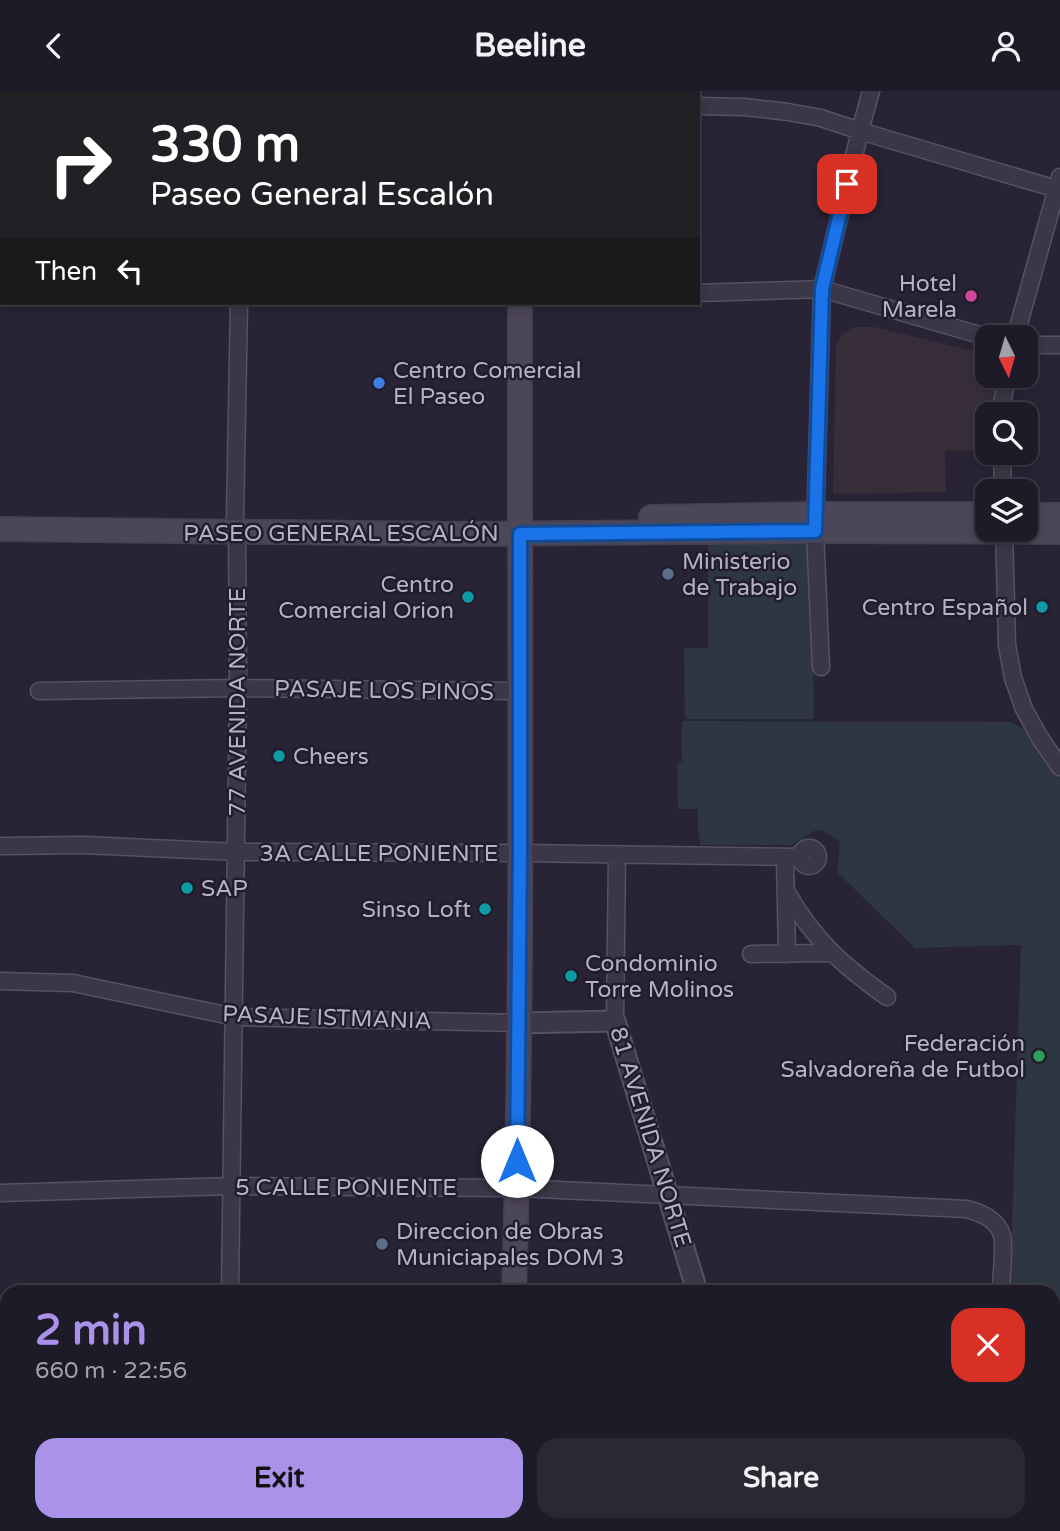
<!DOCTYPE html>
<html lang="en">
<head>
<meta charset="utf-8">
<style>
	:root { --surface:#1e1b28; --page:#2b2834; --text:#f1f3f6; --muted:#a1a1a8; --line:#3c3945; --accent:#aa91e9 }
	body { margin:0; font-family:"Varela Round",sans-serif; background:var(--page); color:var(--text); height:100vh; display:flex; flex-direction:column; font-size:26px; white-space:nowrap }
	* { box-sizing:border-box; margin:0 }
	p { font-size:23px; color:var(--muted) }
	.icon { flex:none; width:38px; height:38px; fill:none; stroke:currentColor; stroke-width:2; stroke-linecap:round; stroke-linejoin:round }
	.map { position:relative; flex:1; overflow:hidden }
	.panel { position:absolute; left:0px; top:1194px; width:1060px; height:247px; display:flex; flex-direction:column; background:var(--surface); border-radius:21px 21px 0 0; box-shadow:0 4px 10px #0003,0 0 0 2px var(--line) }
	.panel>* { flex:none }
	.guide { position:absolute; left:0px; top:0px; width:700px; height:214px; box-shadow:0 4px 10px #0003,0 0 0 2px var(--line); background:#202124; color:#fff; overflow:hidden }
	.needle { width:46px; rotate:175deg }
	.tools { position:absolute; left:975px; top:234px; display:grid; gap:14px }
	.tools a { display:grid; place-items:center; width:63px; height:63px; border-radius:14px; background:var(--surface); box-shadow:0 4px 10px #0003,0 0 0 2px var(--line); font-size:35px }
	.pin { position:absolute; display:grid; place-items:center; width:60px; height:60px; color:#fff; margin:-30px; border-radius:14px; box-shadow:0 4px 10px #0006 }
	.me { position:absolute; width:77px; margin:-38px; rotate:0deg; stroke-linejoin:round; filter:drop-shadow(0 0 5px #0008) }
	.turn { display:flex; align-items:center; gap:24px; height:147px; padding:0 35px; font-size:32px }
	.turn .icon { width:91px; height:91px; stroke-width:2.5 }
	.turn b { display:block; font-size:49px; line-height:60px }
	.then { display:flex; align-items:center; height:66px; padding:0 35px; background:#0003; gap:14px; font-size:26px }
	.round { display:grid; place-items:center; flex:none; width:74px; height:74px; border-radius:21px; background:var(--page) }
	.headline { display:flex; align-items:center; justify-content:space-between; height:119px; padding:0 35px }
	h1 { font-size:42px; font-weight:700; line-height:52px; color:var(--accent) }
	.primary-button { display:flex; gap:14px; margin-top:auto; padding:14px 35px }
	.primary-button a { flex:1; height:80px; border-radius:21px; background:var(--accent); color:#111; font-size:28px; font-weight:700; line-height:80px; text-align:center }
	.primary-button a+a { background:var(--page); color:var(--text) }
	header { display:flex; justify-content:space-between; align-items:center; height:91px; padding:0 35px; background:var(--surface); font-size:32px; font-weight:700 }
	.map>svg:first-child { display:block }
</style>
</head>
<body>
<header><svg class="icon" aria-label="back" viewBox="0 0 24 24"><path d="M15 5l-7 7 7 7"/></svg>Beeline<svg class="icon" aria-label="person" viewBox="0 0 24 24"><circle cx="12" cy="8" r="4"/><path d="M4 21q1-7 8-7t8 7"/></svg></header>
<div class="map">
<svg width="1060" height="1440" viewBox="0 0 1060 1440">
	<rect width="100%" height="100%" fill="#282436"/>
	<path fill="#372e39" d="M854 236H874L981 262 987 268V285H995V296L994 324H987V359L945 360 946 401 833 403 836 257 840 245Z"/>
	<path fill="#2e3641" d="M708 451 811 452 814 628H685L684 557H708Z
		M683 630 1010 631 1029 640 1060 684V1254H1054V1200H1010L1021 854 915 857 837 781 840 751 823 739 814 740 792 754H700L698 738V718H678L677 673 682 670 681 646Z"/>
	<g fill="none" stroke-linecap="round" stroke-linejoin="round">
		<g stroke="#565262" stroke-width="16">
			<path id="pedestrian" d="M0 25 2 24"/>
		</g>
		<g stroke="#565262" stroke-width="19">
			<path id="minor" d="M165 0 166 2
				M698 15 744 16 788 21 821 27 860 40 1060 99
				M698 202 822 198 990 247
				M1015 247 1060 86
				M1026 254H1060
				M1002 324V313L1007 285
				M1002 362 1003 401
				M235 427 239 212
				M1004 439 1007 554 1013 587 1024 618 1040 647 1060 676
				M821 576 815 440 822 198 860 40 871 0
				M39 600 238 597 520 600
				M0 755 84 754 237 761 520 762 801 766
				M800 766a9 9 0 1 1 18 0a9 9 0 1 1-18 0Z
				M785 767 787 863
				M786 800C813 848 842 874 887 906
				M751 863 831 862
				M0 890 73 892 235 926 518 932
				M615 930 617 764
				M0 1102 231 1095 517 1097 967 1118C981 1122 997 1128 1002 1144 1005 1153 1001 1189 1001 1200
				M230 1200 238 597 237 442
				M1054 1295 1060 1296
				M226 1440V1433
				M1001 1440V1433"/>
		</g>
		<g stroke="#565262" stroke-width="23">
			<path id="tertiary" d="M518 932 615 930 697 1200
				M0 1287H7
				M724 1433V1440
				M1034 1433 1040 1440"/>
		</g>
		<g stroke="#444050" stroke-width="26">
			<path id="secondary" d="M502 0 503 2
				M1026 424H1060
				M651 426 816 423H987
				M0 438 445 443 815 440 1060 441
				M514 1200C524 871 519 541 520 212
				M511 1440V1433"/>
		</g>
		<use href="#pedestrian" stroke="#3b3747" stroke-width="12"/>
		<use href="#minor" stroke="#3b3747" stroke-width="16"/>
		<use href="#tertiary" stroke="#3b3747" stroke-width="19"/>
		<use href="#secondary" stroke="#4c4659" stroke-width="23"/>
	</g>
	<g fill="none" stroke-linecap="round" stroke-linejoin="round">
		<g stroke="#114b97" stroke-width="18">
			<path id="route" d="M517 1070 520 762V443L815 440 822 198 847 93"/>
		</g>
		<use href="#route" stroke="#1a73e8" stroke-width="12"/>
	</g>
	<circle fill="#d1479c" stroke="#201d2c" stroke-width="2.5" cx="971" cy="205" r="7"/>
	<circle fill="#3f7fe0" stroke="#201d2c" stroke-width="2.5" cx="379" cy="292" r="7"/>
	<g fill="#5c6f8a" stroke="#201d2c" stroke-width="2.5">
		<circle cx="668" cy="483" r="7"/>
		<circle cx="382" cy="1153" r="7"/>
	</g>
	<g fill="#0f9aa8" stroke="#201d2c" stroke-width="2.5">
		<circle cx="468" cy="506" r="7"/>
		<circle cx="1042" cy="516" r="7"/>
		<circle cx="279" cy="665" r="7"/>
		<circle cx="187" cy="797" r="7"/>
		<circle cx="485" cy="818" r="7"/>
		<circle cx="571" cy="885" r="7"/>
	</g>
	<circle fill="#2e9e5b" stroke="#201d2c" stroke-width="2.5" cx="1039" cy="965" r="7"/>
	<g text-anchor="middle" stroke-width="5" stroke-linejoin="round" paint-order="stroke">
		<g font-size="23" fill="#b7b2c3" stroke="#201d2c" text-anchor="start">
			<text x="957" y="200" text-anchor="end">Hotel<tspan x="957" dy="26">Marela</tspan></text>
			<text x="393" y="287">Centro Comercial<tspan x="393" dy="26">El Paseo</tspan></text>
			<text x="682" y="478">Ministerio<tspan x="682" dy="26">de Trabajo</tspan></text>
			<text x="454" y="501" text-anchor="end">Centro<tspan x="454" dy="26">Comercial Orion</tspan></text>
			<text x="1028" y="524" text-anchor="end">Centro Español</text>
			<text x="293" y="673">Cheers</text>
			<text x="201" y="805">SAP</text>
			<text x="471" y="826" text-anchor="end">Sinso Loft</text>
			<text x="585" y="880">Condominio<tspan x="585" dy="26">Torre Molinos</tspan></text>
			<text x="1025" y="960" text-anchor="end">Federación<tspan x="1025" dy="26">Salvadoreña de Futbol</tspan></text>
			<text x="396" y="1148">Direccion de Obras<tspan x="396" dy="26">Municiapales DOM 3</tspan></text>
		</g>
		<g font-size="23" fill="#b7b2c3" stroke="#201d2c">
			<text x="341" y="450">PASEO GENERAL ESCALÓN</text>
			<text transform="translate(384 599) rotate(1)" y="8">PASAJE LOS PINOS</text>
			<text transform="translate(237 611) rotate(-90)" y="8">77 AVENIDA NORTE</text>
			<text x="379" y="770">3A CALLE PONIENTE</text>
			<text transform="translate(327 926) rotate(2)" y="8">PASAJE ISTMANIA</text>
			<text transform="translate(651 1046) rotate(73)" y="8">81 AVENIDA NORTE</text>
			<text x="346" y="1104">5 CALLE PONIENTE</text>
		</g>
	</g>
</svg>
<div class="tools">
<a><svg class="needle" viewBox="-14 -14 28 28"><path d="M0-13l5 13h-10z" fill="#e53935"/><path d="M0 13l5-13h-10z" fill="#a1a1a8"/></svg></a>
<a><svg class="icon" aria-label="search" viewBox="0 0 24 24"><circle cx="10" cy="10" r="6"/><path d="M15 15l6 6"/></svg></a>
<a><svg class="icon" aria-label="layers" viewBox="0 0 24 24"><path d="M12 4l9 5-9 5-9-5zM3 14l9 5 9-5"/></svg></a>
</div>
<div class="pin" style="left:847px;top:93px;background:#d93025"><svg class="icon" aria-label="arrive" viewBox="0 0 24 24"><path d="M6 21V4h12l-3 4 3 4H6"/></svg></div>
<svg class="me" style="left:517px;top:1070px" viewBox="-20 -20 40 40"><circle r="19" fill="#fff"/><path d="M0-13L10 11 0 6-10 11z" fill="#1a73e8"/></svg>
<div class="guide">
<div class="turn"><svg class="icon" aria-label="right" viewBox="0 0 24 24"><path d="M7 20v-9h11M14 6l5 5-5 5"/></svg><div><b>330 m</b>Paseo General Escalón</div></div>
<div class="then">Then<svg class="icon" aria-label="left" viewBox="0 0 24 24"><path d="M17 20v-9H6M10 6l-5 5 5 5"/></svg></div>
</div>
<section class="panel">
<div class="headline"><div><h1>2 min</h1><p>660 m · 22:56</p></div><a class="round" style="background:#d93025;color:#fff"><svg class="icon" aria-label="close" viewBox="0 0 24 24"><path d="M6 6l12 12M18 6L6 18"/></svg></a></div>
<div class="primary-button"><a>Exit</a><a>Share</a></div>
</section>
</div>
</body>
</html>
